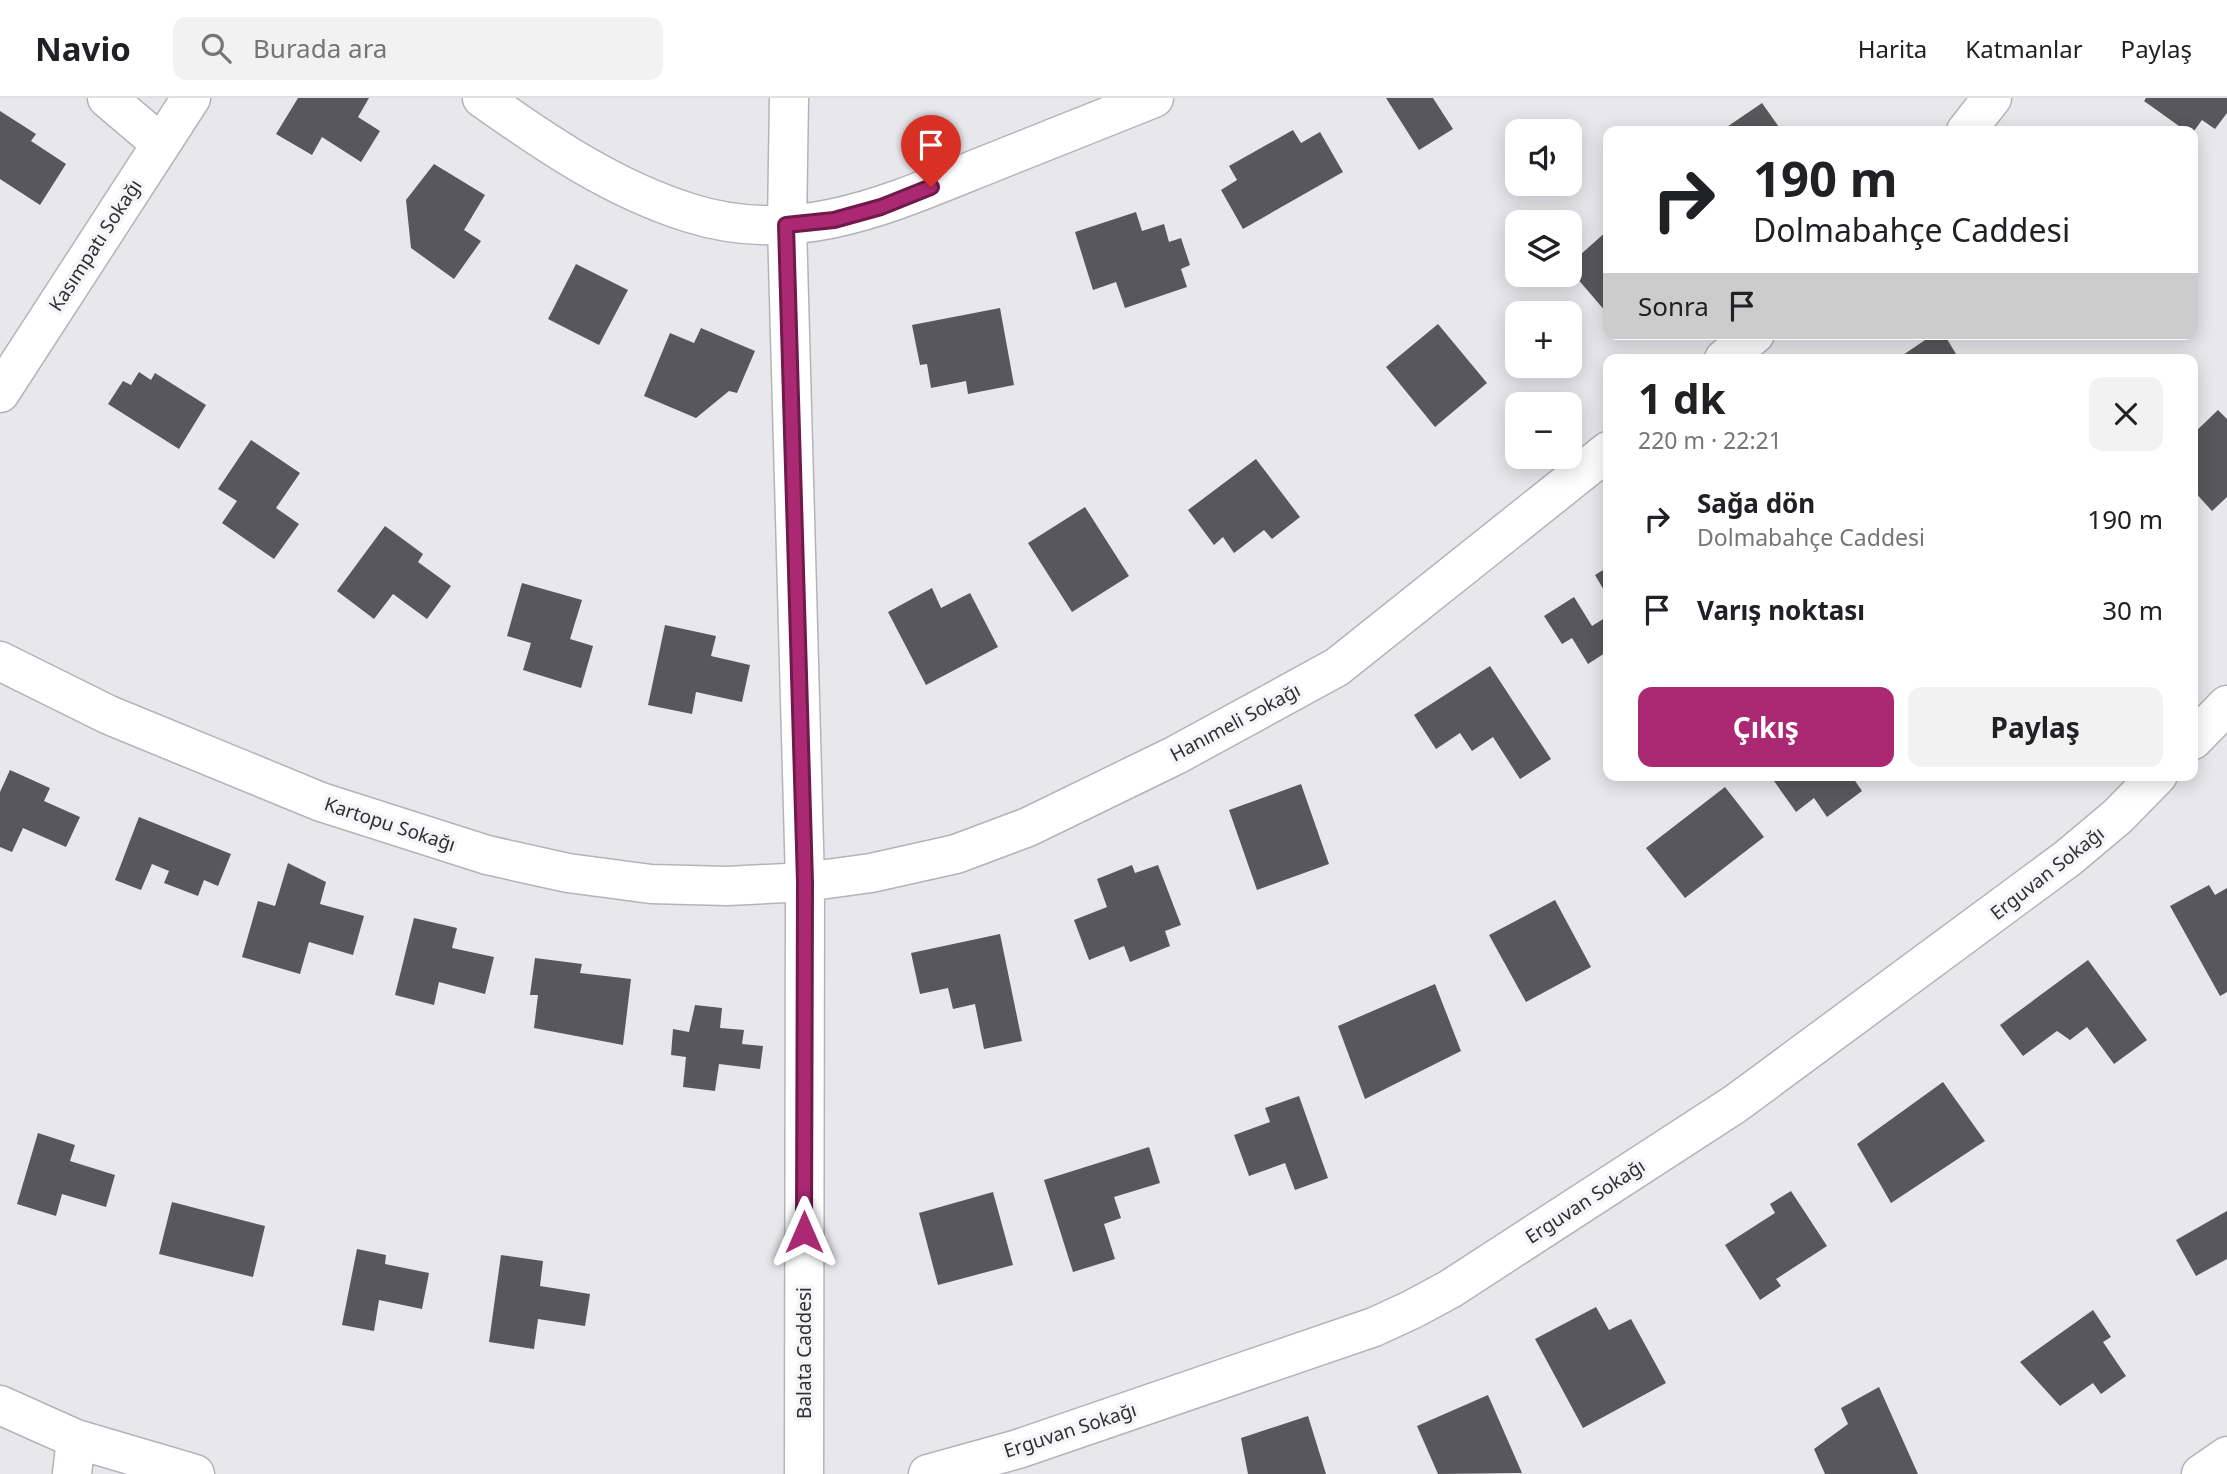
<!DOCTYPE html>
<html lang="tr">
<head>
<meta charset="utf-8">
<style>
	:root { --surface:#fff; --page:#f2f2f2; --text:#202124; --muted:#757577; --line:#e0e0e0; --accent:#ab2872 }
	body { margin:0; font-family:"Noto Sans",sans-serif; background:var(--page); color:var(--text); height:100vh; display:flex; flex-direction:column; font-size:26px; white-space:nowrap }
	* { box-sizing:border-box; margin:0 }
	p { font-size:23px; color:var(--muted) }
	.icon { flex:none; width:38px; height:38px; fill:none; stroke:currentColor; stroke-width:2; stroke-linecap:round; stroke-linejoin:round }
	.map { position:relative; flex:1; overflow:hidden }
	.drawer { position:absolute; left:1603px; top:256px; width:595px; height:427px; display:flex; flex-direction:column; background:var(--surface); border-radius:14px; box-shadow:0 4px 18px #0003 }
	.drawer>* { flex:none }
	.guide { position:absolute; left:1603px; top:28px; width:595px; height:214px; border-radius:14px; box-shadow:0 4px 18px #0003; background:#fff; color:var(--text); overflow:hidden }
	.buttons { position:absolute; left:1505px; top:21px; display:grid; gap:14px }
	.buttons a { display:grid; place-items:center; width:77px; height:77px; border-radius:14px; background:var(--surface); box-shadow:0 4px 18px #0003; font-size:35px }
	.pin { position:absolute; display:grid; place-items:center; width:60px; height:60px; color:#fff; margin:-72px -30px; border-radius:50% 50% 50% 0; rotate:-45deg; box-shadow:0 0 7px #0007 }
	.pin .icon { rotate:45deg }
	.me { position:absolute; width:77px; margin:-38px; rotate:0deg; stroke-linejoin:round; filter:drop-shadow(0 0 5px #0008) }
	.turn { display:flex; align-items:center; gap:24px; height:147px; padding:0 35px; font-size:32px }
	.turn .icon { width:91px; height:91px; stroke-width:2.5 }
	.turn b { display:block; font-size:49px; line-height:60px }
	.then { display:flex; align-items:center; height:66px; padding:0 35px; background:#0003; gap:14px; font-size:26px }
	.round { display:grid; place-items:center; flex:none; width:74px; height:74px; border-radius:14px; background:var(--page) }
	.headline { display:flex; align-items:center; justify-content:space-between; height:119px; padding:0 35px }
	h1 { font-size:42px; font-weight:700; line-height:52px }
	.button { display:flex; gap:14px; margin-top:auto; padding:14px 35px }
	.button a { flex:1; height:80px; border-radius:14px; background:var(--accent); color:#fff; font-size:28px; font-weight:700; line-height:80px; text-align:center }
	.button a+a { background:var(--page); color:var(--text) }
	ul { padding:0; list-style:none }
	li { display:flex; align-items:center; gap:21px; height:91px; padding:0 35px }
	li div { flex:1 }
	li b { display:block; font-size:26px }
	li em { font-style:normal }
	header { display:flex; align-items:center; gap:42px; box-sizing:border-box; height:98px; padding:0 35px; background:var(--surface); border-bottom:2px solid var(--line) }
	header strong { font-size:33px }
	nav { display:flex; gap:38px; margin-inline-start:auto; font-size:24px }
	.search { width:490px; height:63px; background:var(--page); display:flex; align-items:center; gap:18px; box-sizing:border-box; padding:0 24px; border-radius:14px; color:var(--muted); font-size:26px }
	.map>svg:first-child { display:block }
</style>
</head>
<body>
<header>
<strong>Navio</strong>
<div class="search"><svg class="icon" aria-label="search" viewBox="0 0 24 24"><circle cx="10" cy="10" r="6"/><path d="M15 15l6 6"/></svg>Burada ara</div>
<nav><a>Harita</a><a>Katmanlar</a><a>Paylaş</a></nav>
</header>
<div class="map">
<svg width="2227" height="1376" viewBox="0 0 2227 1376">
	<rect width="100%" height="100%" fill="#e8e8ec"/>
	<path fill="#58585c" d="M298 0H369L358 19 380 33 361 64 322 39 312 57 276 36Z
		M1386 0H1433L1453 31 1419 52Z
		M2146 0H2227V15L2215 31 2202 22 2194 33H2186L2144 3Z
		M1762 5 1781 32 1778 33H1721Z
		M0 13 36 36 31 43 66 66 40 107 0 81Z
		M1293 32 1301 45 1320 34 1343 74 1243 131 1221 92 1237 82 1229 68Z
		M434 66 485 97 464 132 481 143 454 181 411 150 406 102Z
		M1136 114 1142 133 1164 126 1169 144 1181 140 1190 167 1181 171 1187 189 1125 210 1116 184 1093 192 1075 134Z
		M1608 132V212L1606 214 1570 172V166Z
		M576 166 628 192 599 247 548 221Z
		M1000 210 1014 287 968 296 966 283 931 290 927 266 920 267 912 227Z
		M1438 226 1487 285 1435 329 1386 269Z
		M701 230 755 253 737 295 729 293 696 320 644 298 670 235 694 245Z
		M1934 236H1944L1959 261H1897Z
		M139 274 151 282 155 275 206 307 179 351 108 306 123 283 131 287Z
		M2218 312 2227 321V399L2212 413 2193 392V336Z
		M251 342 300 375 276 410 299 426 274 461 222 425 237 403 218 391Z
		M1256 361 1300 419 1272 441 1264 432 1234 455 1223 439 1214 447 1188 412Z
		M1085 409 1129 478 1072 514 1028 445Z
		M385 428 423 456 418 464 451 488 427 521 393 496 374 521 337 493Z
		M1608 469V499L1595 477Z
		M522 485 582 502 570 541 593 548 581 590 523 572 531 545 507 538Z
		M932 490 941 510 970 495 998 549 926 587 888 514Z
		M1574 499 1592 528 1608 518V553L1588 566 1572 540 1562 546 1544 518Z
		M665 527 716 538 711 558 750 567 742 604 696 594 692 616 648 607Z
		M1490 568 1551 661 1520 681 1493 639 1472 653 1460 635 1436 651 1414 617Z
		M10 672 50 690 44 703 80 719 66 749 23 730 12 754 0 749V694Z
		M1782 677H1851L1862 693 1827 719 1814 700 1796 714 1774 683Z
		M1301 686 1329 766 1257 792 1229 712Z
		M1725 689 1764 739 1685 800 1646 750Z
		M139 719 231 756 218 788 204 782 198 798 164 785 169 773 152 766 141 792 115 782Z
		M288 765 326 784 320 806 364 818 353 857 309 844 300 876 242 859 258 803 275 808Z
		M1132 767 1135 775 1158 767 1181 827 1165 833 1170 848 1130 864 1124 848 1089 862 1074 822 1107 809 1097 781Z
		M2209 787 2215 797 2227 790V894L2220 898 2170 808Z
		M1555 802 1591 869 1526 904 1489 837Z
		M414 820 457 830 452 850 494 859 485 896 439 884 434 907 395 897Z
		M1000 836 1022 943 984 951 975 906 953 911 948 890 920 896 911 855Z
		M535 860 582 866 580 875 631 881 623 947 534 930 538 897H530Z
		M2088 862 2147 942 2114 966 2087 929 2070 942 2057 933 2023 958 2000 927Z
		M1435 886 1461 953 1365 1001 1338 928Z
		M695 907 722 910 720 930 744 932 742 946 763 948 760 971 719 966 715 993 683 989 686 959 671 957 673 931 689 934Z
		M1943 984 1985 1043 1891 1105 1857 1046Z
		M1299 998 1328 1080 1295 1092 1285 1065 1249 1078 1234 1037 1270 1024 1265 1010Z
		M38 1035 75 1047 70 1063 115 1077 106 1109 62 1096 56 1118 17 1106Z
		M1149 1049 1160 1085 1114 1099 1121 1120 1104 1126 1115 1161 1073 1174 1044 1082Z
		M1791 1093 1827 1148 1776 1181 1781 1188 1760 1202 1725 1147 1775 1115 1770 1106Z
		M993 1094 1013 1167 938 1187 919 1115Z
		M172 1104 265 1128 253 1179 159 1156Z
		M2227 1113V1161L2196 1178 2176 1142Z
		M357 1151 386 1157 385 1166 429 1175 422 1211 379 1202 374 1233 342 1227Z
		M501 1157 543 1163 540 1188 590 1196 585 1228 538 1221 534 1251 489 1244Z
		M1596 1209 1609 1232 1631 1221 1666 1285 1583 1330 1535 1241Z
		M2093 1212 2111 1239 2103 1244 2126 1278 2101 1296 2093 1285 2060 1308 2020 1264Z
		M1879 1289 1918 1376H1825L1814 1351 1848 1326 1841 1310Z
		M1488 1297 1522 1375 1438 1376 1417 1328Z
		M1308 1318 1326 1376H1248L1241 1340Z"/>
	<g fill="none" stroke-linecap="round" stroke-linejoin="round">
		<g stroke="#b4b4b8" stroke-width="41">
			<path id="minor" d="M107 0 160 45
				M482 0C547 46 613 91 690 115 797 149 889 106 986 67 1042 45 1098 22 1154 0
				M789 0 787 127 805 784 804 1376
				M1966 33 1992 0
				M1724 261 1755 236
				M0 295 191 0
				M0 563 109 617 321 704 487 757 568 775 651 786 727 788 805 784 871 775 956 756 1028 729 1176 657 1337 569 1608 353
				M2193 642 2227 607
				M0 1307 76 1341 195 1376
				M72 1376 76 1341
				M928 1376 1018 1351 1374 1229 1413 1211 1450 1191 1735 1006 2068 760 2118 718 2158 677
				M2201 1376 2227 1358"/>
		</g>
		<use href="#minor" stroke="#fff" stroke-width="38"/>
	</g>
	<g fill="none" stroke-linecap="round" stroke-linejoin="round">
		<g stroke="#6f1a4a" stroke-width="18">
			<path id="route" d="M804 1134 805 784 786 127 834 122 881 109 931 89"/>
		</g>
		<use href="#route" stroke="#ab2872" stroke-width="12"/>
	</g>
	<g text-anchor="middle" stroke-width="7" stroke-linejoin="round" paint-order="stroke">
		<g font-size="19" fill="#2f2f30" stroke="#f5f5f9">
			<text transform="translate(95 147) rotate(-57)" y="7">Kasımpatı Sokağı</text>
			<text transform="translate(1235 624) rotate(-28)" y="7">Hanımeli Sokağı</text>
			<text transform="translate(390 726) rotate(18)" y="7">Kartopu Sokağı</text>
			<text transform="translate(2047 775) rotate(-38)" y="7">Erguvan Sokağı</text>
			<text transform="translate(1585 1103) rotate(-33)" y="7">Erguvan Sokağı</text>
			<text transform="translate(804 1255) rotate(-90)" y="7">Balata Caddesi</text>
			<text transform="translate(1070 1332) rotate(-18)" y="7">Erguvan Sokağı</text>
		</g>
	</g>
</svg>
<div class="buttons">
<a><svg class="icon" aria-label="sound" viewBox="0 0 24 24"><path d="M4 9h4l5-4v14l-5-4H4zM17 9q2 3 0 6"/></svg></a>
<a><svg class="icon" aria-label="layers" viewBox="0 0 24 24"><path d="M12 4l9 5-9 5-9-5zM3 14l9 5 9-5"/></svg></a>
<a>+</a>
<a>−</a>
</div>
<div class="pin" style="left:931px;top:89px;background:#d93025"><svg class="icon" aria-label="arrive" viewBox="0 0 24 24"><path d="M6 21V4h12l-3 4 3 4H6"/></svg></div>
<svg class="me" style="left:804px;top:1134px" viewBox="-20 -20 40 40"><path d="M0-17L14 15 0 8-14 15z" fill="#ab2872" stroke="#fff" stroke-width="4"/></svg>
<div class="guide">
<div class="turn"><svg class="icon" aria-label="right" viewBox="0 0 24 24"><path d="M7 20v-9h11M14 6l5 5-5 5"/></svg><div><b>190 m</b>Dolmabahçe Caddesi</div></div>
<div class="then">Sonra<svg class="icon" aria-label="arrive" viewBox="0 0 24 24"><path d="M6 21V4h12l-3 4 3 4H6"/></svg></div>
</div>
<section class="drawer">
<div class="headline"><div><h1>1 dk</h1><p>220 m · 22:21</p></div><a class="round"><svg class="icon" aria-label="close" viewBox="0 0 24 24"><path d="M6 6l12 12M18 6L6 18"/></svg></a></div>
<ul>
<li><svg class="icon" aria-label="right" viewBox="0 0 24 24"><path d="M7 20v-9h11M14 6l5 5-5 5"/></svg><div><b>Sağa dön</b><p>Dolmabahçe Caddesi</p></div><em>190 m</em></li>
<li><svg class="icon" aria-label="arrive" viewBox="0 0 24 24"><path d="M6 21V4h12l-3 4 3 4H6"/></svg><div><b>Varış noktası</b></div><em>30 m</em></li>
</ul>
<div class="button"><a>Çıkış</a><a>Paylaş</a></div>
</section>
</div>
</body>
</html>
